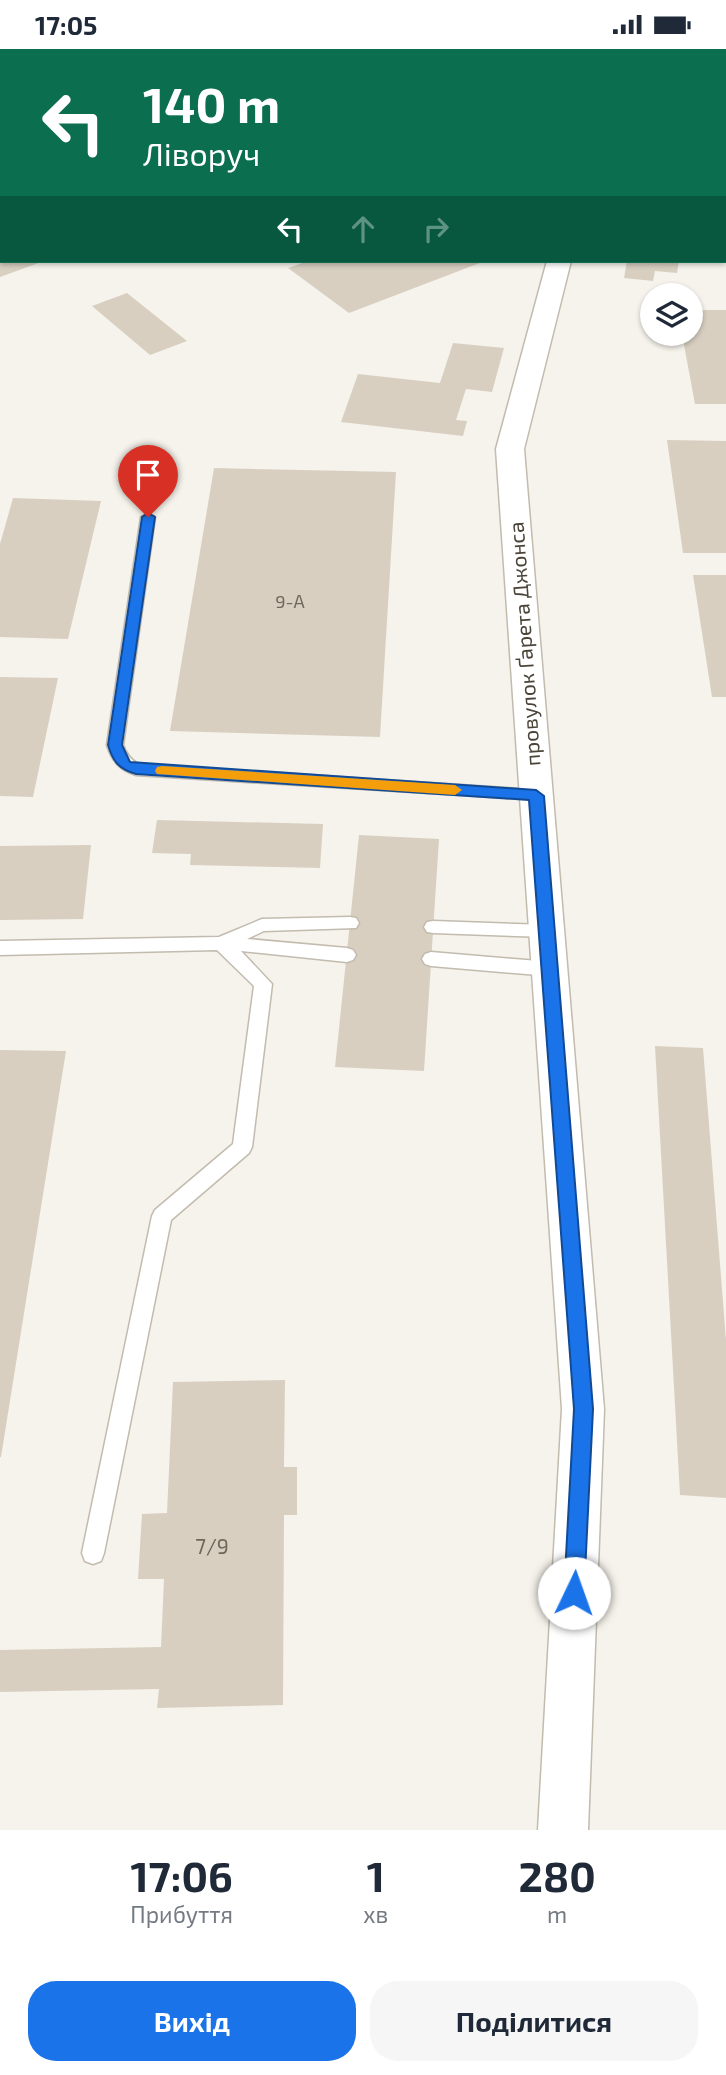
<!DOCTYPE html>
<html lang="uk">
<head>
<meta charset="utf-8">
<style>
	:root { --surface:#fff; --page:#f6f6f7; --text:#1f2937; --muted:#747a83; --accent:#1a73e8 }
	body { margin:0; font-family:"Exo 2",sans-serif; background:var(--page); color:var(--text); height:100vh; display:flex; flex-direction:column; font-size:26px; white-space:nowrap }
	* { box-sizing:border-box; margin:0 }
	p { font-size:23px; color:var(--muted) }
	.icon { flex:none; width:38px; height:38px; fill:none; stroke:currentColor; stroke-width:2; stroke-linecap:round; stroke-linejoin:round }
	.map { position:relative; height:1781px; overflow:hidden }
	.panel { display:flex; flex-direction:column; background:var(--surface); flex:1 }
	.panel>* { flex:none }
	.guide { position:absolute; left:0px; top:0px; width:726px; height:214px; box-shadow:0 2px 5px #0004; background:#0b6e4f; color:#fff; overflow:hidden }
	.buttons { position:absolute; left:640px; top:234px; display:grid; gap:14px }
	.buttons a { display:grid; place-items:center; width:63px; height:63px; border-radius:50%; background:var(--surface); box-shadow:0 2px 5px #0004; font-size:35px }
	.pin { position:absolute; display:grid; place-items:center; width:60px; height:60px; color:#fff; margin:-72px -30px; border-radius:50% 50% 50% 0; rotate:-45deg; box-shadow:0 0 7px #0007 }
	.pin .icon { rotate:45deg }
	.me { position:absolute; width:77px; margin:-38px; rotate:3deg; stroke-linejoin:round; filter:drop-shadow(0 0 5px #0008) }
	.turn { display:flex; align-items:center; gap:24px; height:147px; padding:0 28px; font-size:32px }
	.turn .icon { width:91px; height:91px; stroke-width:2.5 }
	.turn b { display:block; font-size:49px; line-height:60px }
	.lanes { display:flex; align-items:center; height:66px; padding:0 28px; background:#0003; justify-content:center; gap:35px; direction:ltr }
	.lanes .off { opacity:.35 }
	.eta { display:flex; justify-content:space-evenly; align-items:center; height:119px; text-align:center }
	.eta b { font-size:42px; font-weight:700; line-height:49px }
	.action { display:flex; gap:14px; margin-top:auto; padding:14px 28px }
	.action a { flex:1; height:80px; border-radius:28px; background:var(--accent); color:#fff; font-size:28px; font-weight:700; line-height:80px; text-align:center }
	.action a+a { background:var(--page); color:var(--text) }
	.status { display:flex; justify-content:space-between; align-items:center; height:49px; padding:0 35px; background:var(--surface); direction:ltr }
	.status svg { height:19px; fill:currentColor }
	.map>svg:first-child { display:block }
</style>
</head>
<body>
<div class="status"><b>17:05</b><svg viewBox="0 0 49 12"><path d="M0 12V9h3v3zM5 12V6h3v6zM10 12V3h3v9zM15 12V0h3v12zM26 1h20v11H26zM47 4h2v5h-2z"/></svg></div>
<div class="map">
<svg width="726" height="1781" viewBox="0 0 726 1781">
	<rect width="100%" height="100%" fill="#f6f3ec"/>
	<path fill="#d8cfc1" d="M0 212H44L0 228Z
		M308 212H485L349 264 288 219Z
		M627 212H679L677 224 655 222 653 232 624 229Z
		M127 244 187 292 150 306 92 257Z
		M691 261H726V355H695L682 285H691Z
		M453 294 504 299 492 343 466 340 456 371 467 372 463 387 341 373 358 325 440 334Z
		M667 391 726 392V504H683Z
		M214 419 396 423 380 688 170 682Z
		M13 449 101 452 68 590 0 588V495Z
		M693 526H726V648H712Z
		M0 628 58 629 33 748 0 747Z
		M157 771 323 775 320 819 190 816 191 805 152 804Z
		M359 786 439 790 424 1022 335 1018Z
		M91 796 83 870 0 871V797Z
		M655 997 703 999 726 1291V1449L680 1446Z
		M0 1001 66 1002 1 1408H0Z
		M285 1331 284 1418H297V1466H284L283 1656 157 1659 159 1640 0 1643V1601L161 1598 164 1530H138L142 1465 167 1464 173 1333Z"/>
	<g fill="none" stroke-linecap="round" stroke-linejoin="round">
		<g stroke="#c2bbae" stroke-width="3">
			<path id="service" d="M313 0H327L312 2Z
				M603 0H615L616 2H604Z
				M0 101H2L0 108Z
				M148 464 155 468 123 696C126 705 130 710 138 715L536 741 544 747 542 751 136 726C120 721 112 712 107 696L141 468Z
				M350 868 356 869 359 874 356 879 264 882 247 890 347 899 353 901 356 906 353 911 347 913 241 902 272 935 252 1098 249 1104 171 1171 104 1504 101 1512 93 1515 85 1512 82 1504 152 1167 155 1161 233 1095 254 937 217 901 0 906V892L219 888 262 870Z
				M433 872 547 876 553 877 556 882 553 887 547 888 433 884 427 883 424 878 427 873Z
				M431 903 550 913 556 915 559 920 556 925 550 927 431 917 425 915 422 910 425 905Z"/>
		</g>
		<g stroke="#c2bbae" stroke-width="3">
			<path id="minor" d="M547 212H571L524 400 604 1360 588 1781H538L562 1360 496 400Z"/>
		</g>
		<g stroke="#d6c79b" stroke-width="4">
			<path id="secondary" d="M154 0H181L153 2Z
				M0 45H2L0 60Z"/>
		</g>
		<use href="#service" fill="#fff" fill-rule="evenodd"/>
		<use href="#minor" fill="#fff" fill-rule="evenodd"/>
		<use href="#secondary" fill="#fff3cd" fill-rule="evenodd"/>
		<path stroke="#9a9a9a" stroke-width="2" d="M215 2 220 0"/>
	</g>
	<path fill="#1a73e8" stroke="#114b97" stroke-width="2" d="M148 464 155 468 122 696 130 713 536 741 544 747 593 1360 584 1544 581 1551 574 1554 567 1551 564 1544 574 1360 529 751 136 725C119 720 113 713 108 696L142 468Z"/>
	<path fill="#f59e0b" d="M162 717 455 736 462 741 455 746 157 725 155 722 157 718Z"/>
	<g text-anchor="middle" stroke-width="5" stroke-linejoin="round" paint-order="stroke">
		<g font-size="18" fill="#6e675b">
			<text x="290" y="559">9-А</text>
		</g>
		<g font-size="21" fill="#4b4439" stroke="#fff">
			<text transform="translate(525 595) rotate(-94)" y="7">провулок Ґарета Джонса</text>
		</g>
		<g font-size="21" fill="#6e675b">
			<text x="212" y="1505">7/9</text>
		</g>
	</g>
</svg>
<div class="buttons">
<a><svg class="icon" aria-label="layers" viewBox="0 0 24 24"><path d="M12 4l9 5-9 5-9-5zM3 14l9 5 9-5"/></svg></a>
</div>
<div class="pin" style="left:148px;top:468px;background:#d93025"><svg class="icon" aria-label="arrive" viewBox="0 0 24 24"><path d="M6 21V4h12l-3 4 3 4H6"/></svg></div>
<svg class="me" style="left:574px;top:1544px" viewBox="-20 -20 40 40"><circle r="19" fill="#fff"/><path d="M0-13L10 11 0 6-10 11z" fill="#1a73e8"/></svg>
<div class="guide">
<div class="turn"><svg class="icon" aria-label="left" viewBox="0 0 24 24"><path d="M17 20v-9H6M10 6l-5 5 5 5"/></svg><div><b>140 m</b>Ліворуч</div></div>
<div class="lanes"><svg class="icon" aria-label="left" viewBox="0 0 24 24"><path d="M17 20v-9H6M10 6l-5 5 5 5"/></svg><svg class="icon off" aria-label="ahead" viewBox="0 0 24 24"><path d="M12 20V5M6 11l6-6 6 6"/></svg><svg class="icon off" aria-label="right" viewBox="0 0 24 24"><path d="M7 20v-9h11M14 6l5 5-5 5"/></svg></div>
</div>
</div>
<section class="panel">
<div class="eta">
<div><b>17:06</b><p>Прибуття</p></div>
<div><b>1</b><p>хв</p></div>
<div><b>280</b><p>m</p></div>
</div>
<div class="action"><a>Вихід</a><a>Поділитися</a></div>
</section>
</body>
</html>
